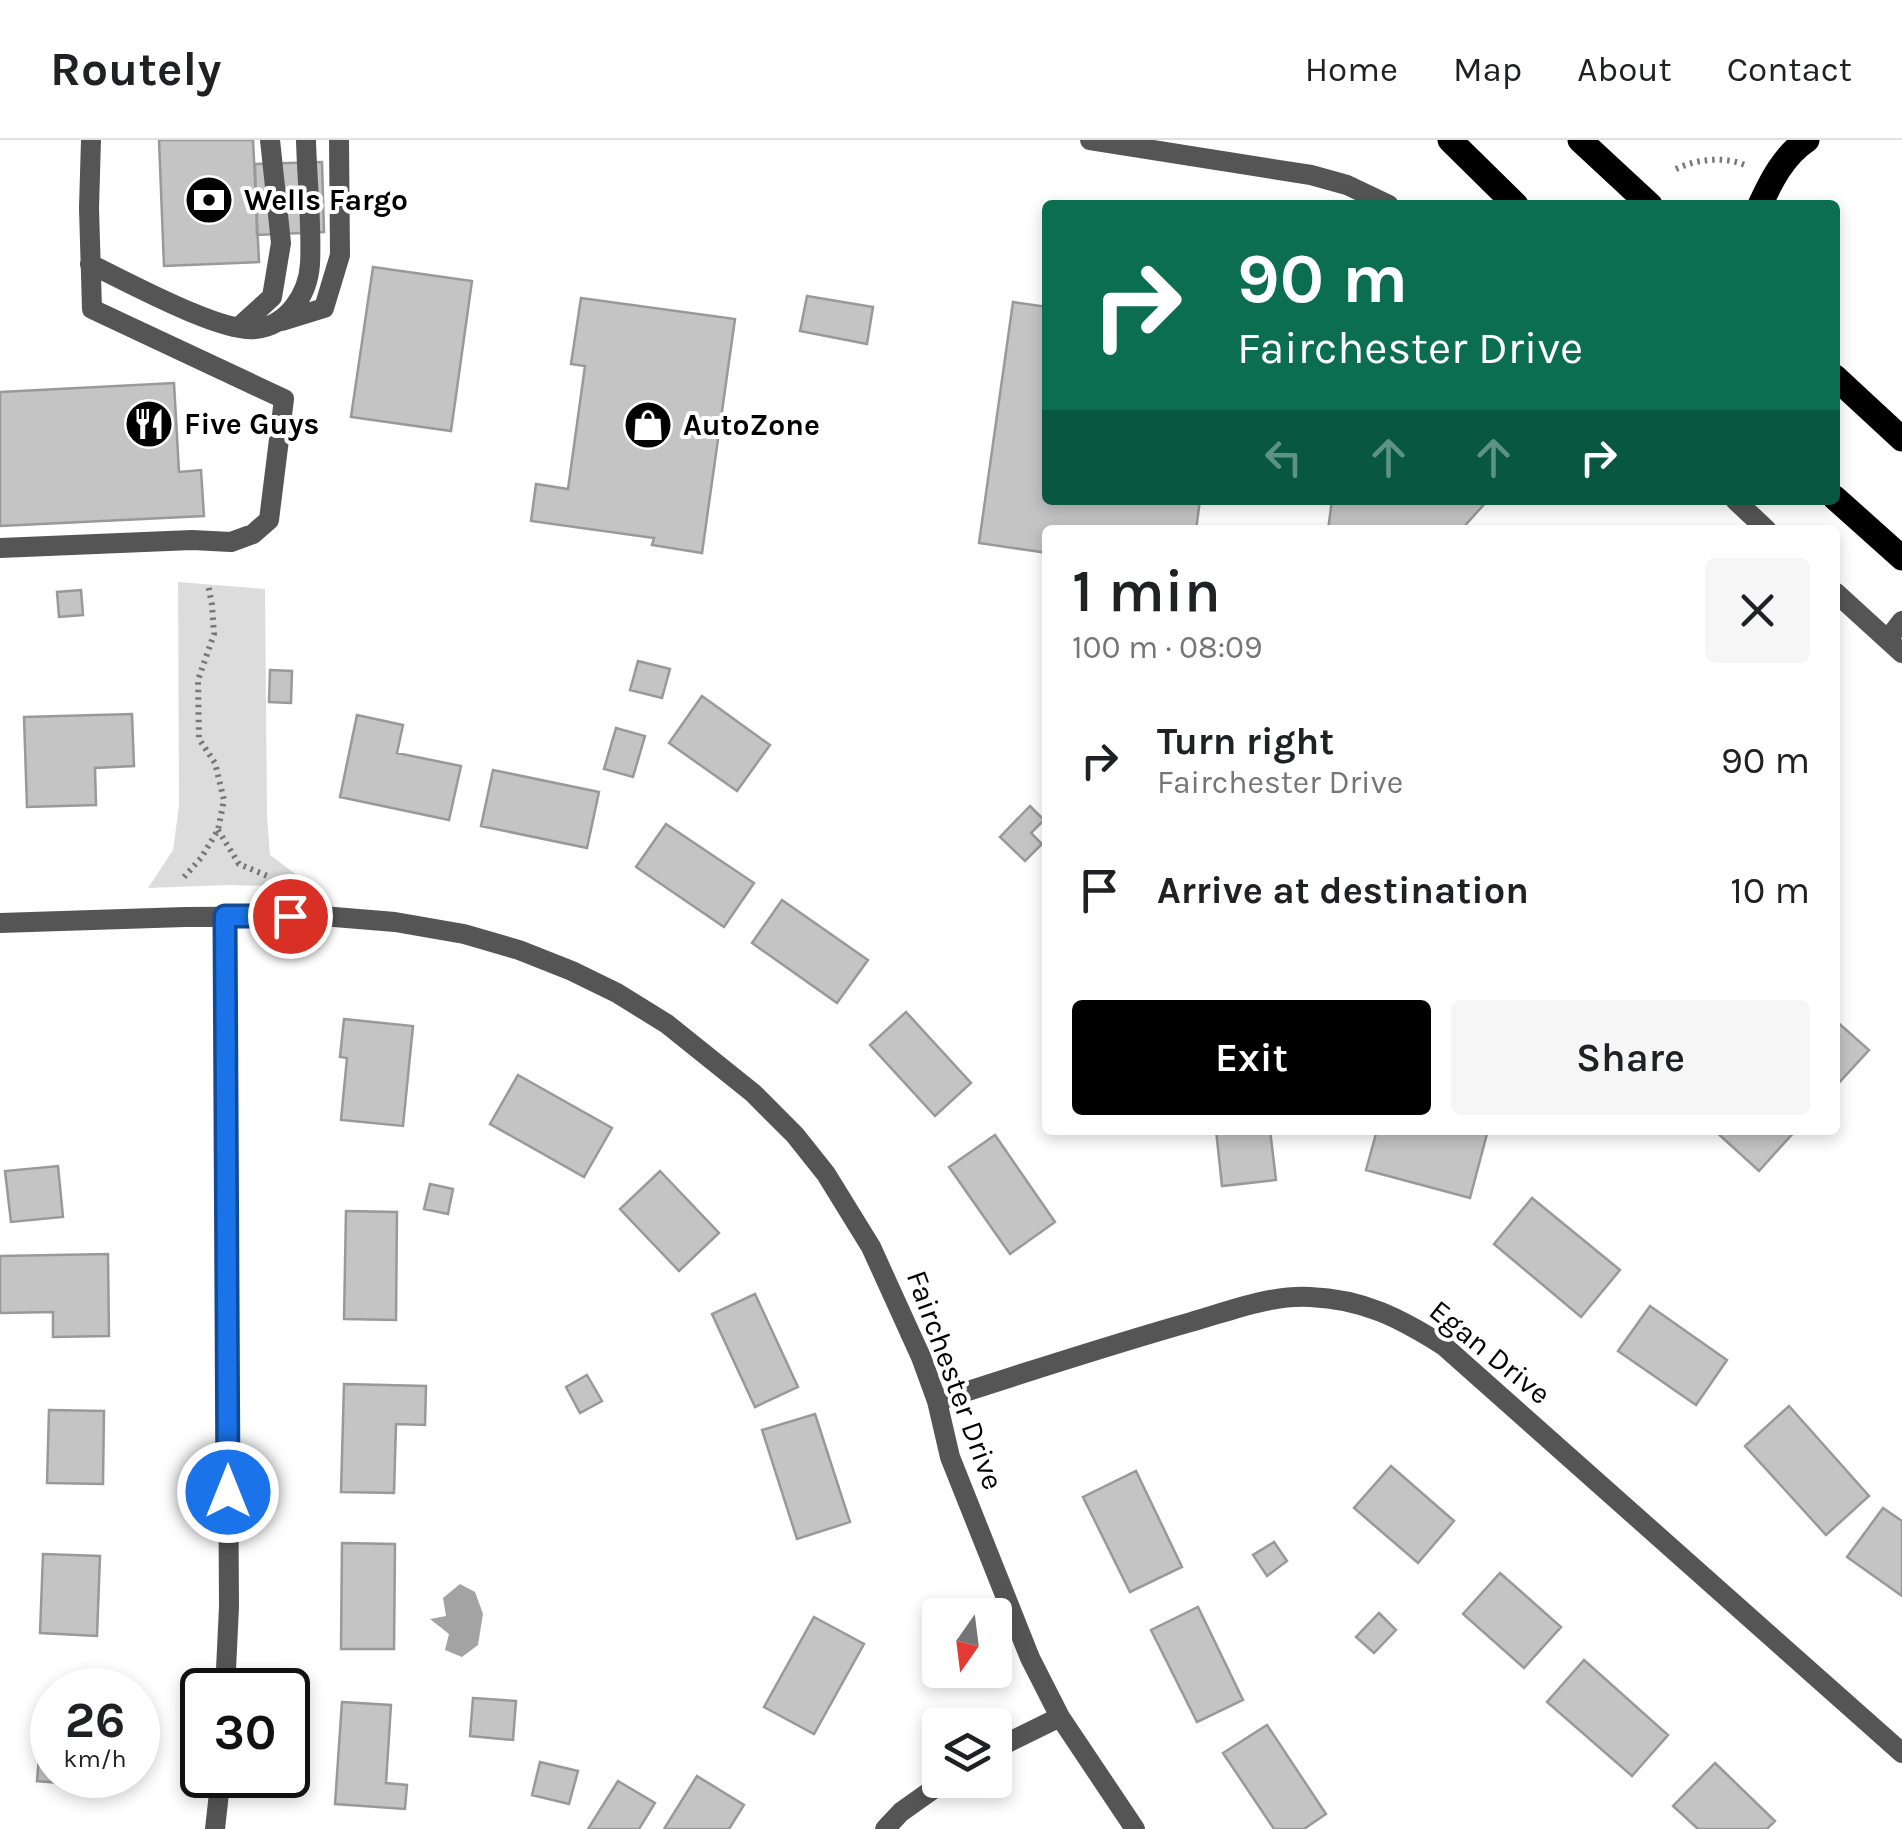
<!DOCTYPE html>
<html lang="en">
<head>
<meta charset="utf-8">
<style>
	:root { --surface:#fff; --page:#f6f6f6; --text:#202124; --muted:#757577; --line:#e0e0e0; --accent:#000 }
	body { margin:0; font-family:Karla,sans-serif; background:var(--page); color:var(--text); height:100vh; display:flex; flex-direction:column; font-size:38px; white-space:nowrap }
	* { box-sizing:border-box; margin:0 }
	p { font-size:32px; color:var(--muted) }
	.icon { flex:none; width:55px; height:55px; fill:none; stroke:currentColor; stroke-width:2; stroke-linecap:round; stroke-linejoin:round }
	.map { position:relative; flex:1; overflow:hidden }
	.panel { position:absolute; left:1042px; top:385px; width:798px; height:610px; display:flex; flex-direction:column; background:var(--surface); border-radius:10px; box-shadow:0 5px 15px #0003 }
	.panel>* { flex:none }
	.hud { position:absolute; left:1042px; top:60px; width:798px; height:305px; border-radius:10px; box-shadow:0 5px 15px #0003; background:#0b6e4f; color:#fff; overflow:hidden }
	.needle { width:65px; rotate:194deg }
	.controls { position:absolute; left:922px; top:1458px; display:grid; gap:20px }
	.controls a { display:grid; place-items:center; width:90px; height:90px; border-radius:10px; background:var(--surface); box-shadow:0 5px 15px #0003; font-size:50px }
	.speed { position:absolute; left:30px; top:1528px; display:flex; gap:20px; font-size:50px; font-weight:700; text-align:center }
	.speed>* { display:grid; place-content:center; width:130px; height:130px; border-radius:50%; background:var(--surface); box-shadow:0 5px 15px #0003; line-height:1 }
	.speed small { font-size:25px; font-weight:400 }
	.speed .limit { border:5px solid #111; border-radius:15px; background:#fff; color:#111 }
	.pin { position:absolute; display:grid; place-items:center; width:85px; height:85px; color:#fff; margin:-42px; border:5px solid #fff; border-radius:50%; box-shadow:0 2px 10px #0007 }
	.me { position:absolute; width:110px; margin:-55px; rotate:0deg; stroke-linejoin:round; filter:drop-shadow(0 0 8px #0008) }
	.turn { display:flex; align-items:center; gap:35px; height:210px; padding:0 30px; font-size:45px }
	.turn .icon { width:130px; height:130px; stroke-width:2.5 }
	.turn b { display:block; font-size:70px; line-height:85px }
	.lanes { display:flex; align-items:center; height:95px; padding:0 30px; background:#0003; justify-content:center; gap:50px; direction:ltr }
	.lanes .off { opacity:.35 }
	.round { display:grid; place-items:center; flex:none; width:105px; height:105px; border-radius:10px; background:var(--page) }
	.overview { display:flex; align-items:center; justify-content:space-between; height:170px; padding:0 30px }
	h1 { font-size:60px; font-weight:600; line-height:75px }
	.cta { display:flex; gap:20px; margin-top:auto; padding:20px 30px }
	.cta a { flex:1; height:115px; border-radius:10px; background:var(--accent); color:#fff; font-size:40px; font-weight:600; line-height:115px; text-align:center }
	.cta a+a { background:var(--page); color:var(--text) }
	ul { padding:0; list-style:none }
	li { display:flex; align-items:center; gap:30px; height:130px; padding:0 30px }
	li div { flex:1 }
	li b { display:block; font-size:38px }
	li em { font-style:normal }
	header { display:flex; align-items:center; gap:60px; box-sizing:border-box; height:140px; padding:0 50px; background:var(--surface); border-bottom:2px solid var(--line) }
	header strong { font-size:48px }
	nav { display:flex; gap:55px; margin-inline-start:auto; font-size:35px }
	.map>svg:first-child { display:block }
</style>
</head>
<body>
<header>
<strong>Routely</strong>
<nav><a>Home</a><a>Map</a><a>About</a><a>Contact</a></nav>
</header>
<div class="map">
<svg width="1902" height="1689" viewBox="0 0 1902 1689">
	<rect width="100%" height="100%" fill="#fff"/>
	<path fill="#dcdcdc" d="M178 442 265 449 267 676 270 715 313 747 228 745 148 748 173 710 179 666Z"/>
	<path fill="#a3a3a3" d="M460 1444 475 1452 483 1474 478 1505 462 1517 445 1510 449 1494 430 1479 446 1476 443 1458Z"/>
	<path fill="#c4c4c4" stroke="#999" stroke-width="2.5" d="M159 0H253L259 122 164 126Z
		M322 22 324 92 257 95 255 24Z
		M373 127 472 141 451 291 351 277Z
		M807 156 873 167 867 204 800 191Z
		M581 158 735 179 702 413 652 405 654 398 531 381 536 344 568 349 585 226 571 224Z
		M1013 162 1048 167V360H1200L1196 390H1048V413L979 403Z
		M174 243 179 332 201 330 204 376 0 386V252Z
		M1332 360H1488L1461 390H1328Z
		M81 450 83 475 59 477 57 452Z
		M638 521 670 529 662 558 630 550Z
		M270 530 292 531 291 563 269 562Z
		M702 556 770 605 737 651 669 603Z
		M132 574 134 626 95 628 96 665 27 667 24 577Z
		M357 575 403 585 397 613 461 626 449 680 340 657Z
		M616 588 645 596 633 637 604 629Z
		M493 630 599 652 587 708 481 686Z
		M1030 666 1044 680 1031 693 1042 704 1025 721 1000 697Z
		M666 684 754 743 724 787 636 727Z
		M782 760 868 820 837 863 752 803Z
		M906 872 971 943 935 976 870 905Z
		M344 879 413 886 403 986 341 980 347 918 340 917Z
		M1835 880 1869 910 1835 947Z
		M518 935 612 988 584 1037 490 984Z
		M1216 990H1270L1276 1040 1222 1046Z
		M1377 990H1488L1470 1058 1366 1030Z
		M1714 990H1796L1759 1031Z
		M995 995 1055 1082 1010 1114 949 1027Z
		M58 1026 63 1077 11 1082 5 1031Z
		M660 1031 719 1093 679 1131 620 1069Z
		M430 1044 453 1049 448 1074 424 1069Z
		M1532 1058 1620 1130 1581 1177 1494 1104Z
		M346 1071 397 1072 396 1180 344 1179Z
		M108 1114 109 1196 53 1197V1172L0 1173V1116Z
		M755 1154 798 1247 755 1267 712 1174Z
		M1650 1166 1727 1220 1696 1265 1618 1211Z
		M587 1235 602 1261 580 1273 566 1247Z
		M344 1244 426 1246 425 1285 396 1284 394 1353 341 1352Z
		M1789 1266 1869 1356 1826 1395 1745 1306Z
		M49 1270 104 1271 103 1344 47 1343Z
		M815 1274 850 1382 797 1399 762 1290Z
		M1391 1326 1454 1381 1418 1423 1354 1368Z
		M1136 1331 1182 1427 1130 1452 1083 1357Z
		M1883 1368 1902 1381V1456L1847 1417Z
		M1274 1402 1287 1421 1267 1436 1253 1415Z
		M342 1403 395 1404 394 1509H341Z
		M43 1414 100 1416 97 1496 40 1493Z
		M1500 1433 1561 1487 1524 1528 1463 1474Z
		M1198 1467 1243 1560 1197 1582 1151 1490Z
		M1379 1473 1396 1490 1374 1513 1356 1497Z
		M814 1477 864 1504 814 1594 764 1567Z
		M1584 1520 1668 1595 1632 1636 1547 1562Z
		M44 1558 52 1559V1635H98L97 1646 37 1641Z
		M473 1558 516 1561 513 1600 470 1596Z
		M342 1562 391 1565 386 1643 407 1645 405 1669 335 1664Z
		M1267 1585 1326 1674 1304 1689H1274L1223 1613Z
		M540 1622 578 1631 569 1664 532 1655Z
		M1715 1623 1775 1681 1767 1689H1698L1673 1666Z
		M697 1636 744 1665 729 1689H664Z
		M618 1641 655 1663 639 1689H588Z"/>
	<g fill="none" stroke-linecap="round" stroke-linejoin="round">
		<path stroke="#777" stroke-width="6" stroke-dasharray="2.5 5" stroke-linecap="butt" d="M1676 29C1697 19 1723 16 1745 25
			M218 690 239 724 270 737
			M184 737 201 718 218 690 224 660 215 623 199 599 198 540 214 494 212 465 208 444"/>
		<path stroke="#555" stroke-width="20" d="M1090 0 1311 35 1347 45 1389 65
			M90 124C124 140 220 193 255 189 287 186 308 155 310 124 312 85 307 40 306 0
			M282 181 324 168 340 115 339 0
			M239 187 272 157 281 103 270 0
			M0 408 192 400 231 402 253 394 269 380 284 259 92 169 89 68 91 0"/>
		<path stroke="#555" stroke-width="20" d="M1735 360 1767 390
			M1835 452 1902 513
			M1888 499 1902 481
			M0 783 185 777 322 776 395 782 464 794 519 810 572 831 617 853 667 884 753 953 795 995 826 1034 871 1107 921 1217 937 1261 950 1317 1030 1518 1060 1577 1135 1689
			M937 1261C1021 1234 1106 1206 1191 1182 1230 1171 1269 1155 1310 1157 1363 1159 1400 1178 1444 1206L1902 1613
			M225 1550 229 1467 225 776
			M995 1609 1060 1577
			M215 1689 221 1635
			M885 1689 901 1672 946 1640"/>
		<path stroke="#000" stroke-width="25" d="M1450 0 1516 65
			M1580 0 1650 65
			M1760 65C1771 41 1784 15 1807 0
			M1835 237 1902 299
			M1835 358 1902 418"/>
	</g>
	<g fill="none" stroke-linecap="round" stroke-linejoin="round">
		<g stroke="#114b97" stroke-width="25">
			<path id="route" d="M228 1352 225 776H290"/>
		</g>
		<use href="#route" stroke="#1a73e8" stroke-width="18"/>
	</g>
	<defs>
		<g id="bank-disc" transform="scale(2.5)"><circle r="9.5" fill="#000" stroke="#fff"/><path d="M-6-4H6V4H-6ZM0-2.3a2.3 2.3 0 1 0 0 4.6a2.3 2.3 0 1 0 0-4.6Z" fill="#fff"/></g>
		<g id="restaurant-disc" transform="scale(2.5)"><circle r="9.5" fill="#000" stroke="#fff"/><path d="M-5-6h1v4h1v-4h1v4h1v-4h1v5L-1.5 .5V6h-2V.5L-5-1ZM5-6V6H3V1.5H1.5Q1.5-4 5-6Z" fill="#fff"/></g>
		<g id="shop-disc" transform="scale(2.5)"><circle r="9.5" fill="#000" stroke="#fff"/><path d="M-5-2.5h2.3a2.7 3.5 0 0 1 5.4 0H5L5.5 6h-11ZM-1.5-2.5h3a1.5 2.3 0 0 0-3 0Z" fill="#fff"/></g>
	</defs>
	<g fill-rule="evenodd">
		<use href="#bank-disc" x="209" y="60"/>
		<use href="#restaurant-disc" x="149" y="284"/>
		<use href="#shop-disc" x="648" y="285"/>
	</g>
	<g text-anchor="middle" stroke-width="8" stroke-linejoin="round" paint-order="stroke">
		<g font-size="30" font-weight="bold" fill="#000" stroke="#fff" text-anchor="start">
			<text x="244" y="70">Wells Fargo</text>
			<text x="184" y="294">Five Guys</text>
			<text x="683" y="295">AutoZone</text>
		</g>
		<g font-size="30" fill="#000" stroke="#fff">
			<text transform="translate(1490 1212) rotate(39)" y="10">Egan Drive</text>
			<text transform="translate(955 1240) rotate(70)" y="10">Fairchester Drive</text>
		</g>
	</g>
</svg>
<div class="controls">
<a><svg class="needle" viewBox="-14 -14 28 28"><path d="M0-13l5 13h-10z" fill="#e53935"/><path d="M0 13l5-13h-10z" fill="#757577"/></svg></a>
<a><svg class="icon" aria-label="layers" viewBox="0 0 24 24"><path d="M12 4l9 5-9 5-9-5zM3 14l9 5 9-5"/></svg></a>
</div>
<div class="speed"><div>26<small>km/h</small></div><div class="limit">30</div></div>
<div class="pin" style="left:290px;top:776px;background:#d93025"><svg class="icon" aria-label="arrive" viewBox="0 0 24 24"><path d="M6 21V4h12l-3 4 3 4H6"/></svg></div>
<svg class="me" style="left:228px;top:1352px" viewBox="-20 -20 40 40"><circle r="17" fill="#1a73e8" stroke="#fff" stroke-width="3"/><path d="M0-11L8 9 0 5-8 9z" fill="#fff"/></svg>
<div class="hud">
<div class="turn"><svg class="icon" aria-label="right" viewBox="0 0 24 24"><path d="M7 20v-9h11M14 6l5 5-5 5"/></svg><div><b>90 m</b>Fairchester Drive</div></div>
<div class="lanes"><svg class="icon off" aria-label="left" viewBox="0 0 24 24"><path d="M17 20v-9H6M10 6l-5 5 5 5"/></svg><svg class="icon off" aria-label="ahead" viewBox="0 0 24 24"><path d="M12 20V5M6 11l6-6 6 6"/></svg><svg class="icon off" aria-label="ahead" viewBox="0 0 24 24"><path d="M12 20V5M6 11l6-6 6 6"/></svg><svg class="icon" aria-label="right" viewBox="0 0 24 24"><path d="M7 20v-9h11M14 6l5 5-5 5"/></svg></div>
</div>
<section class="panel">
<div class="overview"><div><h1>1 min</h1><p>100 m · 08:09</p></div><a class="round"><svg class="icon" aria-label="close" viewBox="0 0 24 24"><path d="M6 6l12 12M18 6L6 18"/></svg></a></div>
<ul>
<li><svg class="icon" aria-label="right" viewBox="0 0 24 24"><path d="M7 20v-9h11M14 6l5 5-5 5"/></svg><div><b>Turn right</b><p>Fairchester Drive</p></div><em>90 m</em></li>
<li><svg class="icon" aria-label="arrive" viewBox="0 0 24 24"><path d="M6 21V4h12l-3 4 3 4H6"/></svg><div><b>Arrive at destination</b></div><em>10 m</em></li>
</ul>
<div class="cta"><a>Exit</a><a>Share</a></div>
</section>
</div>
</body>
</html>
